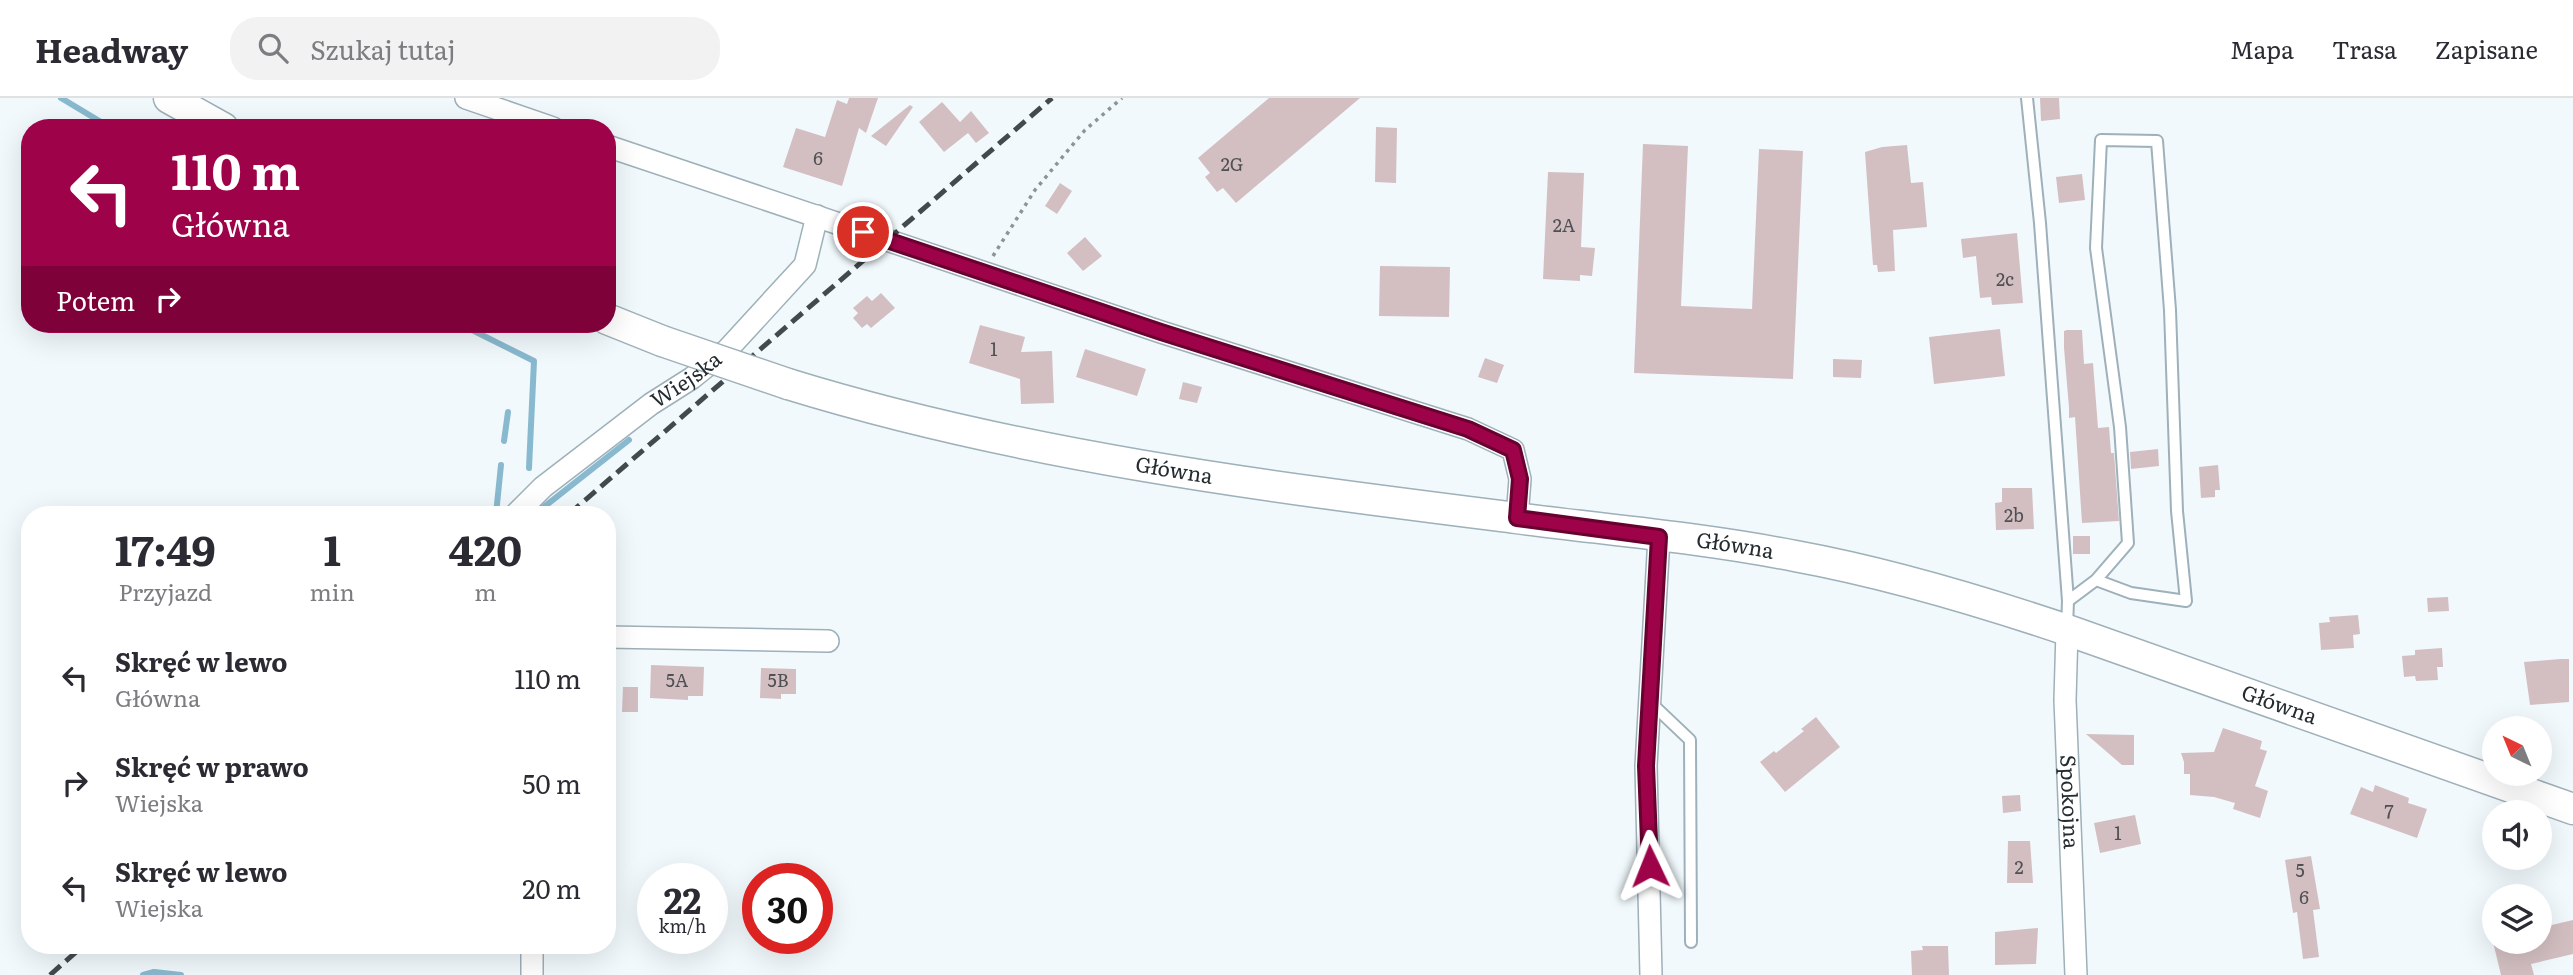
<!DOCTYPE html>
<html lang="pl">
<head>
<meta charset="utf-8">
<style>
	:root { --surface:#fff; --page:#f2f2f3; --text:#2b2b33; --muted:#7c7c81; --line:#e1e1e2 }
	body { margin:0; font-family:Literata,serif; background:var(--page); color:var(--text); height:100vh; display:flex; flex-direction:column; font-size:26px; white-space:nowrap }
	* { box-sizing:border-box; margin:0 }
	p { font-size:23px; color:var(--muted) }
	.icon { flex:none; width:38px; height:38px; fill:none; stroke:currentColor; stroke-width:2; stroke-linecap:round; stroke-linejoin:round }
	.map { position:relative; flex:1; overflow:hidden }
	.drawer { position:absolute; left:21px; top:408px; width:595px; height:448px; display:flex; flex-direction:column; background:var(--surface); border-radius:28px; box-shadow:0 7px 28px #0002 }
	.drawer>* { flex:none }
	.guide { position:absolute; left:21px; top:21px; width:595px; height:214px; border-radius:28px; box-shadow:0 7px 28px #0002; background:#9e0248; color:#fff; overflow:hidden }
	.needle { width:46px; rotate:317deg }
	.tools { position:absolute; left:2482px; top:618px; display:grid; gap:14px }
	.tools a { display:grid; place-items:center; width:70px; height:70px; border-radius:50%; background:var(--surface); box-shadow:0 7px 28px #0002; font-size:35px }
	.speed { position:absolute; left:637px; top:765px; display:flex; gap:14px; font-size:35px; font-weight:700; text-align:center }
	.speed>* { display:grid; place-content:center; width:91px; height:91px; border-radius:50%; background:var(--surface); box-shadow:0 7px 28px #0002; line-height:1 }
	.speed small { font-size:18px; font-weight:400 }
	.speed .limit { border:10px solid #d22; background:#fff; color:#111 }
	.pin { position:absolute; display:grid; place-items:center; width:60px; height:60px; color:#fff; margin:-30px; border:4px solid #fff; border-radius:50%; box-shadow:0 2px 7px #0007 }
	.me { position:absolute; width:77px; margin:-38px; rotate:358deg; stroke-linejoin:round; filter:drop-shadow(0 0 5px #0008) }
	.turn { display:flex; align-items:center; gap:24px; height:147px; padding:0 35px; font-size:32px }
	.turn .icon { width:91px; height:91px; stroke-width:2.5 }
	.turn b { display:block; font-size:49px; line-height:60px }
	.then { display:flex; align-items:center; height:66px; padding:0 35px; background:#0003; gap:14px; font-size:26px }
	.eta { display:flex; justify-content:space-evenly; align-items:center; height:119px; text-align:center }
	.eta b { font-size:42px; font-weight:700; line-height:49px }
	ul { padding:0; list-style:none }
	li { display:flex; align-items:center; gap:21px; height:105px; padding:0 35px }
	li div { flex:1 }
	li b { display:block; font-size:26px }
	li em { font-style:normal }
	header { display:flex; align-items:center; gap:42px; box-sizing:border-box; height:98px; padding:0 35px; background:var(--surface); border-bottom:2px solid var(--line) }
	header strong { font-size:33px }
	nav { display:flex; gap:38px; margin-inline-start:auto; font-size:24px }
	.search { width:490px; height:63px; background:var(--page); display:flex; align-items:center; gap:18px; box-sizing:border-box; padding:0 24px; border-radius:28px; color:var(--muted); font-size:26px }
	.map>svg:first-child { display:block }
</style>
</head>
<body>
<header>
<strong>Headway</strong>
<div class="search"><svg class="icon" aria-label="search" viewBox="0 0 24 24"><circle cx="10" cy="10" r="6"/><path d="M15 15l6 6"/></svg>Szukaj tutaj</div>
<nav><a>Mapa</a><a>Trasa</a><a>Zapisane</a></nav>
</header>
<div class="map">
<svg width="2573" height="877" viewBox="0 0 2573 877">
	<rect width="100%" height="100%" fill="#f1f9fd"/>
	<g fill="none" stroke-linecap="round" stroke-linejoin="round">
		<path stroke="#89b9cf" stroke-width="6" d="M61 0 111 30
			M460 226 534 263 529 370
			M504 343 508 314
			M496 416 501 367
			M535 416 629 342
			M143 877 154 874 181 877"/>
	</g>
	<path fill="#d3bfc2" d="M849 0H878L866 35 859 30 842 88 783 69 796 30 825 39 837 2 847 6Z
		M1269 0H1360L1236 105 1223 90 1217 94 1205 79 1210 75 1198 60Z
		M2040 0H2059L2060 21 2041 23Z
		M942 4 960 24 971 13 989 35 976 45 968 35 944 54 919 24Z
		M910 7 913 9 886 48 871 38Z
		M1376 29 1397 30 1396 85 1375 84Z
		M1643 46 1688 48 1681 208 1752 211 1759 51 1803 53 1793 281 1634 275Z
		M1907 47 1911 85 1923 84 1927 129 1893 132 1895 173 1878 174 1877 167H1873L1865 54 1882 49Z
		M1548 74 1584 75 1581 149 1595 150 1592 178 1580 177V183L1543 181Z
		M2082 76 2085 102 2059 105 2056 79Z
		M1060 85 1072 93 1057 116 1045 108Z
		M2017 135 2023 205 1992 207 1991 199 1980 200 1976 158 1963 160 1961 141Z
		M1085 139 1102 158 1083 173 1067 155Z
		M1380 168 1450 169 1449 219 1379 218Z
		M881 195 895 210 871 230 867 226 862 230 853 220 858 215 853 210 867 198 872 203Z
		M980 227 1025 239 1021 254 1052 253 1054 305 1021 306 1020 281 969 265Z
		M2000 231 2005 278 1934 286 1929 239Z
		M2067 232H2082L2084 266 2093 265 2098 330 2109 329 2111 355H2114L2119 423 2082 425 2075 319 2069 320V310L2064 250V233Z
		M1085 251 1146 271 1137 298 1076 279Z
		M1485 260 1504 267 1497 285 1478 279Z
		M1833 261 1862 262 1861 280 1833 279Z
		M1183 284 1202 289 1197 305 1179 301Z
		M2158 351 2159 368 2131 371 2130 354Z
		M2218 367 2220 392H2215V399L2201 400 2199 369Z
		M2002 390H2032L2034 431 1996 432 1995 405 2002 404Z
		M2073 438H2090V456H2073Z
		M2448 499 2449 513 2428 514 2427 500Z
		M2358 517 2360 536 2353 537 2354 550 2321 552 2319 525 2330 524 2329 519Z
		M2442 550 2443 569H2437L2438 582 2416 583 2415 578 2404 579 2402 558 2415 557V552Z
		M2560 561H2569V604L2530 607 2524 564Z
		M651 567 704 569 703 598H688V602L650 600Z
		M761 570 796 571V596H781V601L760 600Z
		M623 589H638V614H622Z
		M1816 619 1840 649 1785 694 1760 664 1774 653 1776 655 1804 633 1801 631Z
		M2223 630 2262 643 2260 651 2267 653 2255 688 2268 693 2260 720 2233 711 2235 705 2214 699 2190 697V676H2184V664L2181 655 2214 654Z
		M2086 636 2134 637V667H2122Z
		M2375 687 2409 700 2408 705 2427 711 2417 740 2350 716 2361 689 2373 694Z
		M2020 697 2021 713 2003 715 2002 698Z
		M2135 717 2141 746 2100 755 2094 725Z
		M2008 743H2030L2033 785H2007Z
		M2311 758 2320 811 2313 812 2319 859 2303 861 2297 814 2293 815 2285 762Z
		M2573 822V856L2531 866 2534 877H2501L2493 844H2539V830Z
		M2038 830 2036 866 1995 867V834Z
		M1922 848H1948L1949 877H1912L1911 853 1923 852Z"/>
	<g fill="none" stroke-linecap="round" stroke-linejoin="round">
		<g stroke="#9eb0b9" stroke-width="14">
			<path id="lane" d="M2027 0 2040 125 2068 503 2067 529
				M2068 503 2096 482 2128 445 2120 329 2096 150 2101 42 2157 43 2170 212 2177 413 2186 503 2131 495 2096 482
				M1651 605 1690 642 1691 844"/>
		</g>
		<g stroke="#9eb0b9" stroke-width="24">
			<g id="street">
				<path d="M466 0 553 30"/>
				<path d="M607 48 1161 234 1468 331 1513 352 1520 381 1517 420"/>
				<path id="s1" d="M516 416 543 389 651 306 692 280 727 252 805 167 817 118"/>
				<path id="s2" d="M2067 532 2065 602 2076 877"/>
				<path d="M607 539 828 543"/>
				<path d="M532 877V847"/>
				<path d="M1651 877 1646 668 1659 439"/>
			</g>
		</g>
		<g stroke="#9eb0b9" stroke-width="33">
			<g id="secondary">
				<path d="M169 0 223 30"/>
				<path d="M607 221 662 243"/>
				<path id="s3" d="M788 286C1025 359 1271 389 1516 420 1609 432 1703 440 1795 458 1888 475 1978 502 2067 532L2573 711"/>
			</g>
		</g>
		<path stroke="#8c9498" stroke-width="3.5" stroke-dasharray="3.5 5" stroke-linecap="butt" d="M993 158 1035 92 1085 32 1122 0"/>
		<use href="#lane" stroke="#fff" stroke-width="10"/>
		<use href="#street" stroke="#fff" stroke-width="21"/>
		<use href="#secondary" stroke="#fff" stroke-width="30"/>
		<path stroke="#434a4e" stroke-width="5" stroke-dasharray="14 7" stroke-linecap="butt" d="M569 416 1052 0
			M50 877 84 847"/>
		<g stroke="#9eb0b9" stroke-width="33" stroke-linecap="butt">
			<path id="secondary-bridge" d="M662 243 788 286"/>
		</g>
		<use href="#secondary-bridge" stroke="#fff" stroke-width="30"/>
	</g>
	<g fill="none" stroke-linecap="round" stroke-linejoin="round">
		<g stroke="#67012f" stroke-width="18">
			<path id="route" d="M863 134 1161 234 1468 331 1513 352 1520 381 1517 420 1659 439 1646 668 1650 768"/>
		</g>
		<use href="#route" stroke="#9e0248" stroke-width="12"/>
	</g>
	<g text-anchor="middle" stroke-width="5" stroke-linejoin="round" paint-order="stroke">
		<g font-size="18" fill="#505154">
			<text x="818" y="67">6</text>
			<text x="1232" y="73">2G</text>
			<text x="1564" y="134">2A</text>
			<text x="2005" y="188">2c</text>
			<text x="994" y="258">1</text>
			<text x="2014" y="424">2b</text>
			<text x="677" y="589">5A</text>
			<text x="778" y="589">5B</text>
			<text x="2389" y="720">7</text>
			<text x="2118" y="742">1</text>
			<text x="2019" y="776">2</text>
			<text x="2300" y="779">5</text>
			<text x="2304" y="806">6</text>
		</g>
		<g font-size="21" fill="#252c30" stroke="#fff">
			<text dy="7" stroke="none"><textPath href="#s1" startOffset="217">Wiejska</textPath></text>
			<text dy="7" stroke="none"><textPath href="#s3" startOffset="396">Główna</textPath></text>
			<text dy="7" stroke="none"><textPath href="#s3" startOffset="962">Główna</textPath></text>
			<text dy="7" stroke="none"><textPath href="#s3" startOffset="1530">Główna</textPath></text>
			<text dy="7" stroke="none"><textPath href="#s2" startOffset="172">Spokojna</textPath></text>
		</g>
	</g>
</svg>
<div class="tools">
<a><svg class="needle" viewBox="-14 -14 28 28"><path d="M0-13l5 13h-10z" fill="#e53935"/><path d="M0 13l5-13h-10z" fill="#7c7c81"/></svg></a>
<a><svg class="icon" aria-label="sound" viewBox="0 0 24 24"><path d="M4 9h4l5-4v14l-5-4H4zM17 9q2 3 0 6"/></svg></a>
<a><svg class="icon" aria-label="layers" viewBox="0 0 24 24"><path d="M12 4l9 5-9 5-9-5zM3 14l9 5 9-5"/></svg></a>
</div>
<div class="speed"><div>22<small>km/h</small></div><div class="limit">30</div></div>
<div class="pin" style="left:863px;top:134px;background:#d93025"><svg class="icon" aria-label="arrive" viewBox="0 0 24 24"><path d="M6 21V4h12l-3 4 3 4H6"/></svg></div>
<svg class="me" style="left:1650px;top:768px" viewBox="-20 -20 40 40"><path d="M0-17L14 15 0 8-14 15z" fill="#9e0248" stroke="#fff" stroke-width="4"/></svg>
<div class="guide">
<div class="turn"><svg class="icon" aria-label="left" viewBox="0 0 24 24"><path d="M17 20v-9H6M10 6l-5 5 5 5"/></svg><div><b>110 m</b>Główna</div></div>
<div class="then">Potem<svg class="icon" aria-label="right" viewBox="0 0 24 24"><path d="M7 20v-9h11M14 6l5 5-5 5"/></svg></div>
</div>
<section class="drawer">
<div class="eta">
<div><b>17:49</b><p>Przyjazd</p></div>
<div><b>1</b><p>min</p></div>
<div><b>420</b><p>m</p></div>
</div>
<ul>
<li><svg class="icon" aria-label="left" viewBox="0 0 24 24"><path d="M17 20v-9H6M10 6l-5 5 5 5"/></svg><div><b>Skręć w lewo</b><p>Główna</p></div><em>110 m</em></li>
<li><svg class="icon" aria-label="right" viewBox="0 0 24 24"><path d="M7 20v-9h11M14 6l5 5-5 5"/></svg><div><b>Skręć w prawo</b><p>Wiejska</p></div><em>50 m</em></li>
<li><svg class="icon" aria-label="left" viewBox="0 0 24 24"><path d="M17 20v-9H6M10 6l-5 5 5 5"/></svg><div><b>Skręć w lewo</b><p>Wiejska</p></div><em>20 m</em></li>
</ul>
</section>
</div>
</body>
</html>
